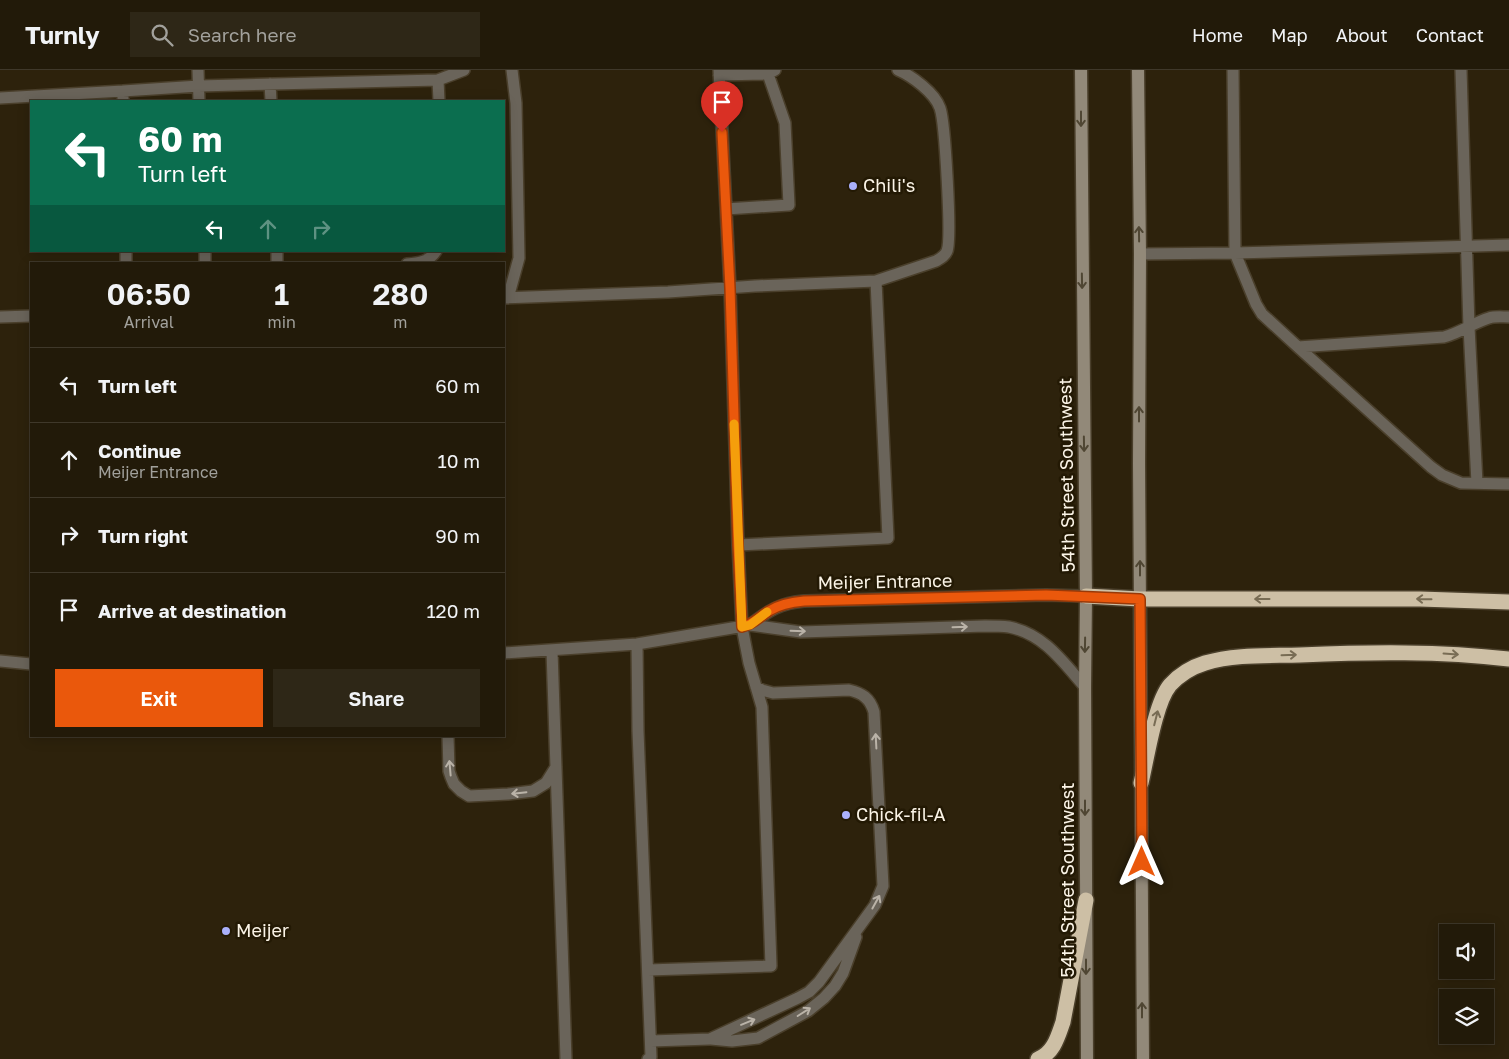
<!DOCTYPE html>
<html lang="en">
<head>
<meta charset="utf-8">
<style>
	:root { --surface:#221a09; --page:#2e2717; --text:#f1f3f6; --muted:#a2a19c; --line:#3f382a; --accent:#ea580c }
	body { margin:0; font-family:"Golos Text",sans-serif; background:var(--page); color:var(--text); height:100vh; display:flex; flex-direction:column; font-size:19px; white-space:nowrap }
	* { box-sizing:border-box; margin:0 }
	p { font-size:16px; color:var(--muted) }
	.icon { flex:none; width:28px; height:28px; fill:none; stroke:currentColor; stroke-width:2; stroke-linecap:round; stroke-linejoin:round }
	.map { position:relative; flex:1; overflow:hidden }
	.side { position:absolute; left:30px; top:192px; width:475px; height:475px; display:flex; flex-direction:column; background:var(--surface); border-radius:0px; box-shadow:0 2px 12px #0003,0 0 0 1px var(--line) }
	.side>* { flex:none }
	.hud { position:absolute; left:30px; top:30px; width:475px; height:152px; border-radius:0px; box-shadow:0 2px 12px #0003,0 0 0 1px var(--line); background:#0b6e4f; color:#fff; overflow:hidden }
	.buttons { position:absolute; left:1439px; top:854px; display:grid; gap:10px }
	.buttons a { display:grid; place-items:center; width:55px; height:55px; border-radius:0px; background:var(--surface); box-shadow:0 2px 12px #0003,0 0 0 1px var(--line); font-size:25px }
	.pin { position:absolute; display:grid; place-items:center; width:42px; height:42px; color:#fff; margin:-51px -21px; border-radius:50% 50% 50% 0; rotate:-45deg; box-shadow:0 0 5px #0007 }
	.pin .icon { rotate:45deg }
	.me { position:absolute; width:55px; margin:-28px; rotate:0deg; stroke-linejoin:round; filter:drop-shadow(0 0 4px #0008) }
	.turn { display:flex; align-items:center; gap:18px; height:105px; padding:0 25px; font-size:22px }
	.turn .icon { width:65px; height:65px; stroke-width:2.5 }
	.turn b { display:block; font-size:35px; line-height:42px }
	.lanes { display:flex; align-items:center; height:48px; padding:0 25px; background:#0003; justify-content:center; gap:25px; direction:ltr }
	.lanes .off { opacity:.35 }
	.eta { display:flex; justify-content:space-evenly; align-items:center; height:85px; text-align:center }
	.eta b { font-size:30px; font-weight:600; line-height:35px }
	.action { display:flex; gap:10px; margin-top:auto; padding:10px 25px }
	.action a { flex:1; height:58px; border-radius:0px; background:var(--accent); color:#fff; font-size:20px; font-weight:600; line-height:58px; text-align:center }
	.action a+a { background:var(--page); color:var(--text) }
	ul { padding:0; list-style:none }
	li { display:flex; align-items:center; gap:15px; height:75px; padding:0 25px; border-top:1px solid var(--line) }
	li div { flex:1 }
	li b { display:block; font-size:19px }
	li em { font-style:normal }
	header { display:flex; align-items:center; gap:30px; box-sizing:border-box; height:70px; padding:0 25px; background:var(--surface); border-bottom:1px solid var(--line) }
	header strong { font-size:24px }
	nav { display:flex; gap:28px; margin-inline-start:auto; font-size:18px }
	.search { width:350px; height:45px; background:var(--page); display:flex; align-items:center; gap:12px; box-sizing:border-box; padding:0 18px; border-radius:0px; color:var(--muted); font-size:19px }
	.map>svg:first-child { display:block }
</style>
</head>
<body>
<header>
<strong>Turnly</strong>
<div class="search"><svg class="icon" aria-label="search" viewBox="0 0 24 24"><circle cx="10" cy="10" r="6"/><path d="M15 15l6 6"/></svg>Search here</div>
<nav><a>Home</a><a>Map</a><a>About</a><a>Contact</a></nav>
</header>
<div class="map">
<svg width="1509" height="989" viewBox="0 0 1509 989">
	<rect width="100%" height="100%" fill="#2d220c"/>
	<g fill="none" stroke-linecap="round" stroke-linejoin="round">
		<g stroke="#4a3f2b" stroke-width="14">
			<path id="lane" d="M198 0 199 31
				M1461 0 1469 257 1477 413
				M719 5 768 4 775 0
				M438 10 439 31
				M270 14 271 31
				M0 28 123 21
				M123 31V21L199 16 438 10 464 0
				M726 139 789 135 785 53 768 4
				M1509 175 1235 183 1256 234 1262 244 1298 277 1444 267C1460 263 1475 252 1489 248 1495 246 1502 247 1509 247
				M126 181V194
				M205 181V194
				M277 181V194
				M1140 184 1235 183 1233 0
				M407 194C419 193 429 192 436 181
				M504 228 668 222 755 216 876 211 936 191C941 188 945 186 947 181 952 169 945 52 940 38 935 23 912 6 898 0
				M508 228 519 188 516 33 512 0
				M0 247 31 246
				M1298 277 1431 397 1442 405 1461 413 1509 414
				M738 475 888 468 876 211
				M750 555C768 541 780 533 804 531L1046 525 1086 526
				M637 574 638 661 651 987 648 989
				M552 581 566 989
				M504 583 637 574 750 555 801 562 985 556C993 556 1001 556 1009 557 1044 564 1063 592 1085 617
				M0 591 31 594
				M448 666 449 701 451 707 454 714 461 721 469 726 508 724 533 721 546 713 556 697
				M648 900 771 896 762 637 749 593 742 557 738 475 730 218 719 0
				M711 969 732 971 758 968 808 941 824 928 835 916 843 903 856 867
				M651 971 710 969 798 928 809 922 819 912 875 835 883 816 874 642C870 628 862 623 849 620L773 623 762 620 756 617"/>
		</g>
		<g stroke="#4a3f2b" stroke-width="15">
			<path id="secondary" d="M1081 0 1086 526 1085 617 1087 989
				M1138 0 1140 184 1139 393 1143 989"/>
		</g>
		<g stroke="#4a3f2b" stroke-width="18">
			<path id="highway" d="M1086 526 1140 529H1420L1509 532
				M1141 713C1147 688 1155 633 1170 615 1180 604 1192 597 1205 593 1235 584 1269 586 1300 585 1370 582 1439 581 1509 589
				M1038 989C1054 983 1058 966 1063 952L1086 830"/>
		</g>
		<use href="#lane" stroke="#6a645a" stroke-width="11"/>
		<use href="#secondary" stroke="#928979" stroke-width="12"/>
		<use href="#highway" stroke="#cdbfa5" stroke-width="15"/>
	</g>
	<defs><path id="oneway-shaft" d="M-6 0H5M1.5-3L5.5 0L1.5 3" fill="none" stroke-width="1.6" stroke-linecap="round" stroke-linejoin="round" transform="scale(1.25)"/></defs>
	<g stroke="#4f4633">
		<use href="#oneway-shaft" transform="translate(1081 49) rotate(90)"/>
		<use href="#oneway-shaft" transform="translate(1139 164) rotate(-91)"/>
		<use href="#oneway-shaft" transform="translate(1082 211) rotate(89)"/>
		<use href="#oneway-shaft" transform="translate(1139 344) rotate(-90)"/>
		<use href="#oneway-shaft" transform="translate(1084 374) rotate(89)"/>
		<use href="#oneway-shaft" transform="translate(1140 498) rotate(-90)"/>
		<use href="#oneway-shaft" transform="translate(1085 575) rotate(91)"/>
		<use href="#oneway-shaft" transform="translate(1085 738) rotate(90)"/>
		<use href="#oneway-shaft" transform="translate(1086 897) rotate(90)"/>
		<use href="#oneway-shaft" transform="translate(1142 940) rotate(-90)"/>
	</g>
	<g stroke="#786c54">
		<use href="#oneway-shaft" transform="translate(1262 529) rotate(-180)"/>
		<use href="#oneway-shaft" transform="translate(1424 529) rotate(-179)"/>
		<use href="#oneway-shaft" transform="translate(1451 584) rotate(4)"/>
		<use href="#oneway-shaft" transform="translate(1289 585) rotate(-2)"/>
		<use href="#oneway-shaft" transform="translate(1156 648) rotate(-76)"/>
	</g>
	<g stroke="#bab3a8">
		<use href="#oneway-shaft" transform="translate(960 557) rotate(-2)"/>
		<use href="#oneway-shaft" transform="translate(798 561) rotate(2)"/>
		<use href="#oneway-shaft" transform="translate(876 671) rotate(-93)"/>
		<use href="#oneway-shaft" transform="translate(450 698) rotate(-95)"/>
		<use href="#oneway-shaft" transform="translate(519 723) rotate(174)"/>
		<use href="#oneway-shaft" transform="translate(876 832) rotate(-61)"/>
		<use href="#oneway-shaft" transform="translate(804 942) rotate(-32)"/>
		<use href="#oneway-shaft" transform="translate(748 952) rotate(-22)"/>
	</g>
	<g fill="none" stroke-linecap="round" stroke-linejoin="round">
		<g stroke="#983908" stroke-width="12">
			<path id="route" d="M722 62 730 218 738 475 742 557C754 554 759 547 769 541 780 534 792 532 804 531L1046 525 1140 529 1142 792"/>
		</g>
		<use href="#route" stroke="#ea580c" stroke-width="9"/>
		<path stroke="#f59e0b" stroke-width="9" d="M734 354 742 557 750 555 767 542"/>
	</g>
	<g fill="#aab0fb" stroke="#231904" stroke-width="2">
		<circle cx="853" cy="116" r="5"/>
		<circle cx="846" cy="745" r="5"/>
		<circle cx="226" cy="861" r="5"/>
	</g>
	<g text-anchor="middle" stroke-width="5" stroke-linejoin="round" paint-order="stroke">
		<g font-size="18" fill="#fbf4e7" stroke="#231904" text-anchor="start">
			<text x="863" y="122">Chili's</text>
			<text x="856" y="751">Chick-fil-A</text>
			<text x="236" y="867">Meijer</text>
		</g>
		<g font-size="18" fill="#fbf4e7" stroke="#231904">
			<text transform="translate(1067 405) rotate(-91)" y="6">54th Street Southwest</text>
			<text transform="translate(885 512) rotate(-1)" y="6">Meijer Entrance</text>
			<text transform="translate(1068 810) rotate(-90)" y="6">54th Street Southwest</text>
		</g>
	</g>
</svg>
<div class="buttons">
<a><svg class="icon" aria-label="sound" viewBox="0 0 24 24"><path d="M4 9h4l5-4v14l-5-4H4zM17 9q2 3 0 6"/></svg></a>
<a><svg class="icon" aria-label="layers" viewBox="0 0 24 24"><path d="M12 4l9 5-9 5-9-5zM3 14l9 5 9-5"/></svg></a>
</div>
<div class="pin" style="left:722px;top:62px;background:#d93025"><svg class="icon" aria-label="arrive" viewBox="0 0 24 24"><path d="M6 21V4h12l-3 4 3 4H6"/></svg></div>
<svg class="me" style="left:1142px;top:792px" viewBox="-20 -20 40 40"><path d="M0-17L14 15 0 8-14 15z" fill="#ea580c" stroke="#fff" stroke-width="4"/></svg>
<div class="hud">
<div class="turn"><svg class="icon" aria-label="left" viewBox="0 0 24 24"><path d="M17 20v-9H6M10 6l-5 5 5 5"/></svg><div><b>60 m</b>Turn left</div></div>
<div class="lanes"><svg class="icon" aria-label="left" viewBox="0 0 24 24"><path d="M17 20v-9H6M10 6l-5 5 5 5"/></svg><svg class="icon off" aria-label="ahead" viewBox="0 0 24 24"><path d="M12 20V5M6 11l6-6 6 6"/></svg><svg class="icon off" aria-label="right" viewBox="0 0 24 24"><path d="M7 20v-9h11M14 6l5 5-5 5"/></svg></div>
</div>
<section class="side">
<div class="eta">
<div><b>06:50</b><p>Arrival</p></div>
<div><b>1</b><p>min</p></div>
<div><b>280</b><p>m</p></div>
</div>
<ul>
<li><svg class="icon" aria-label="left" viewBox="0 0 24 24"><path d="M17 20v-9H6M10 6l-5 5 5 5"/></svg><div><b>Turn left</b></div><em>60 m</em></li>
<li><svg class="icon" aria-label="ahead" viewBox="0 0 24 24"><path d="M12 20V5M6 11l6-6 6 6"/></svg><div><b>Continue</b><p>Meijer Entrance</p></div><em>10 m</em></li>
<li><svg class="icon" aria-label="right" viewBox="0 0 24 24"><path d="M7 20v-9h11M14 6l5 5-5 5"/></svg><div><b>Turn right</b></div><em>90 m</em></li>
<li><svg class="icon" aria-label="arrive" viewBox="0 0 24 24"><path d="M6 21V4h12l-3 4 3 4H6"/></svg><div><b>Arrive at destination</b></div><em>120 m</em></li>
</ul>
<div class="action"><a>Exit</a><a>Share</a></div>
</section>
</div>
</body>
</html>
